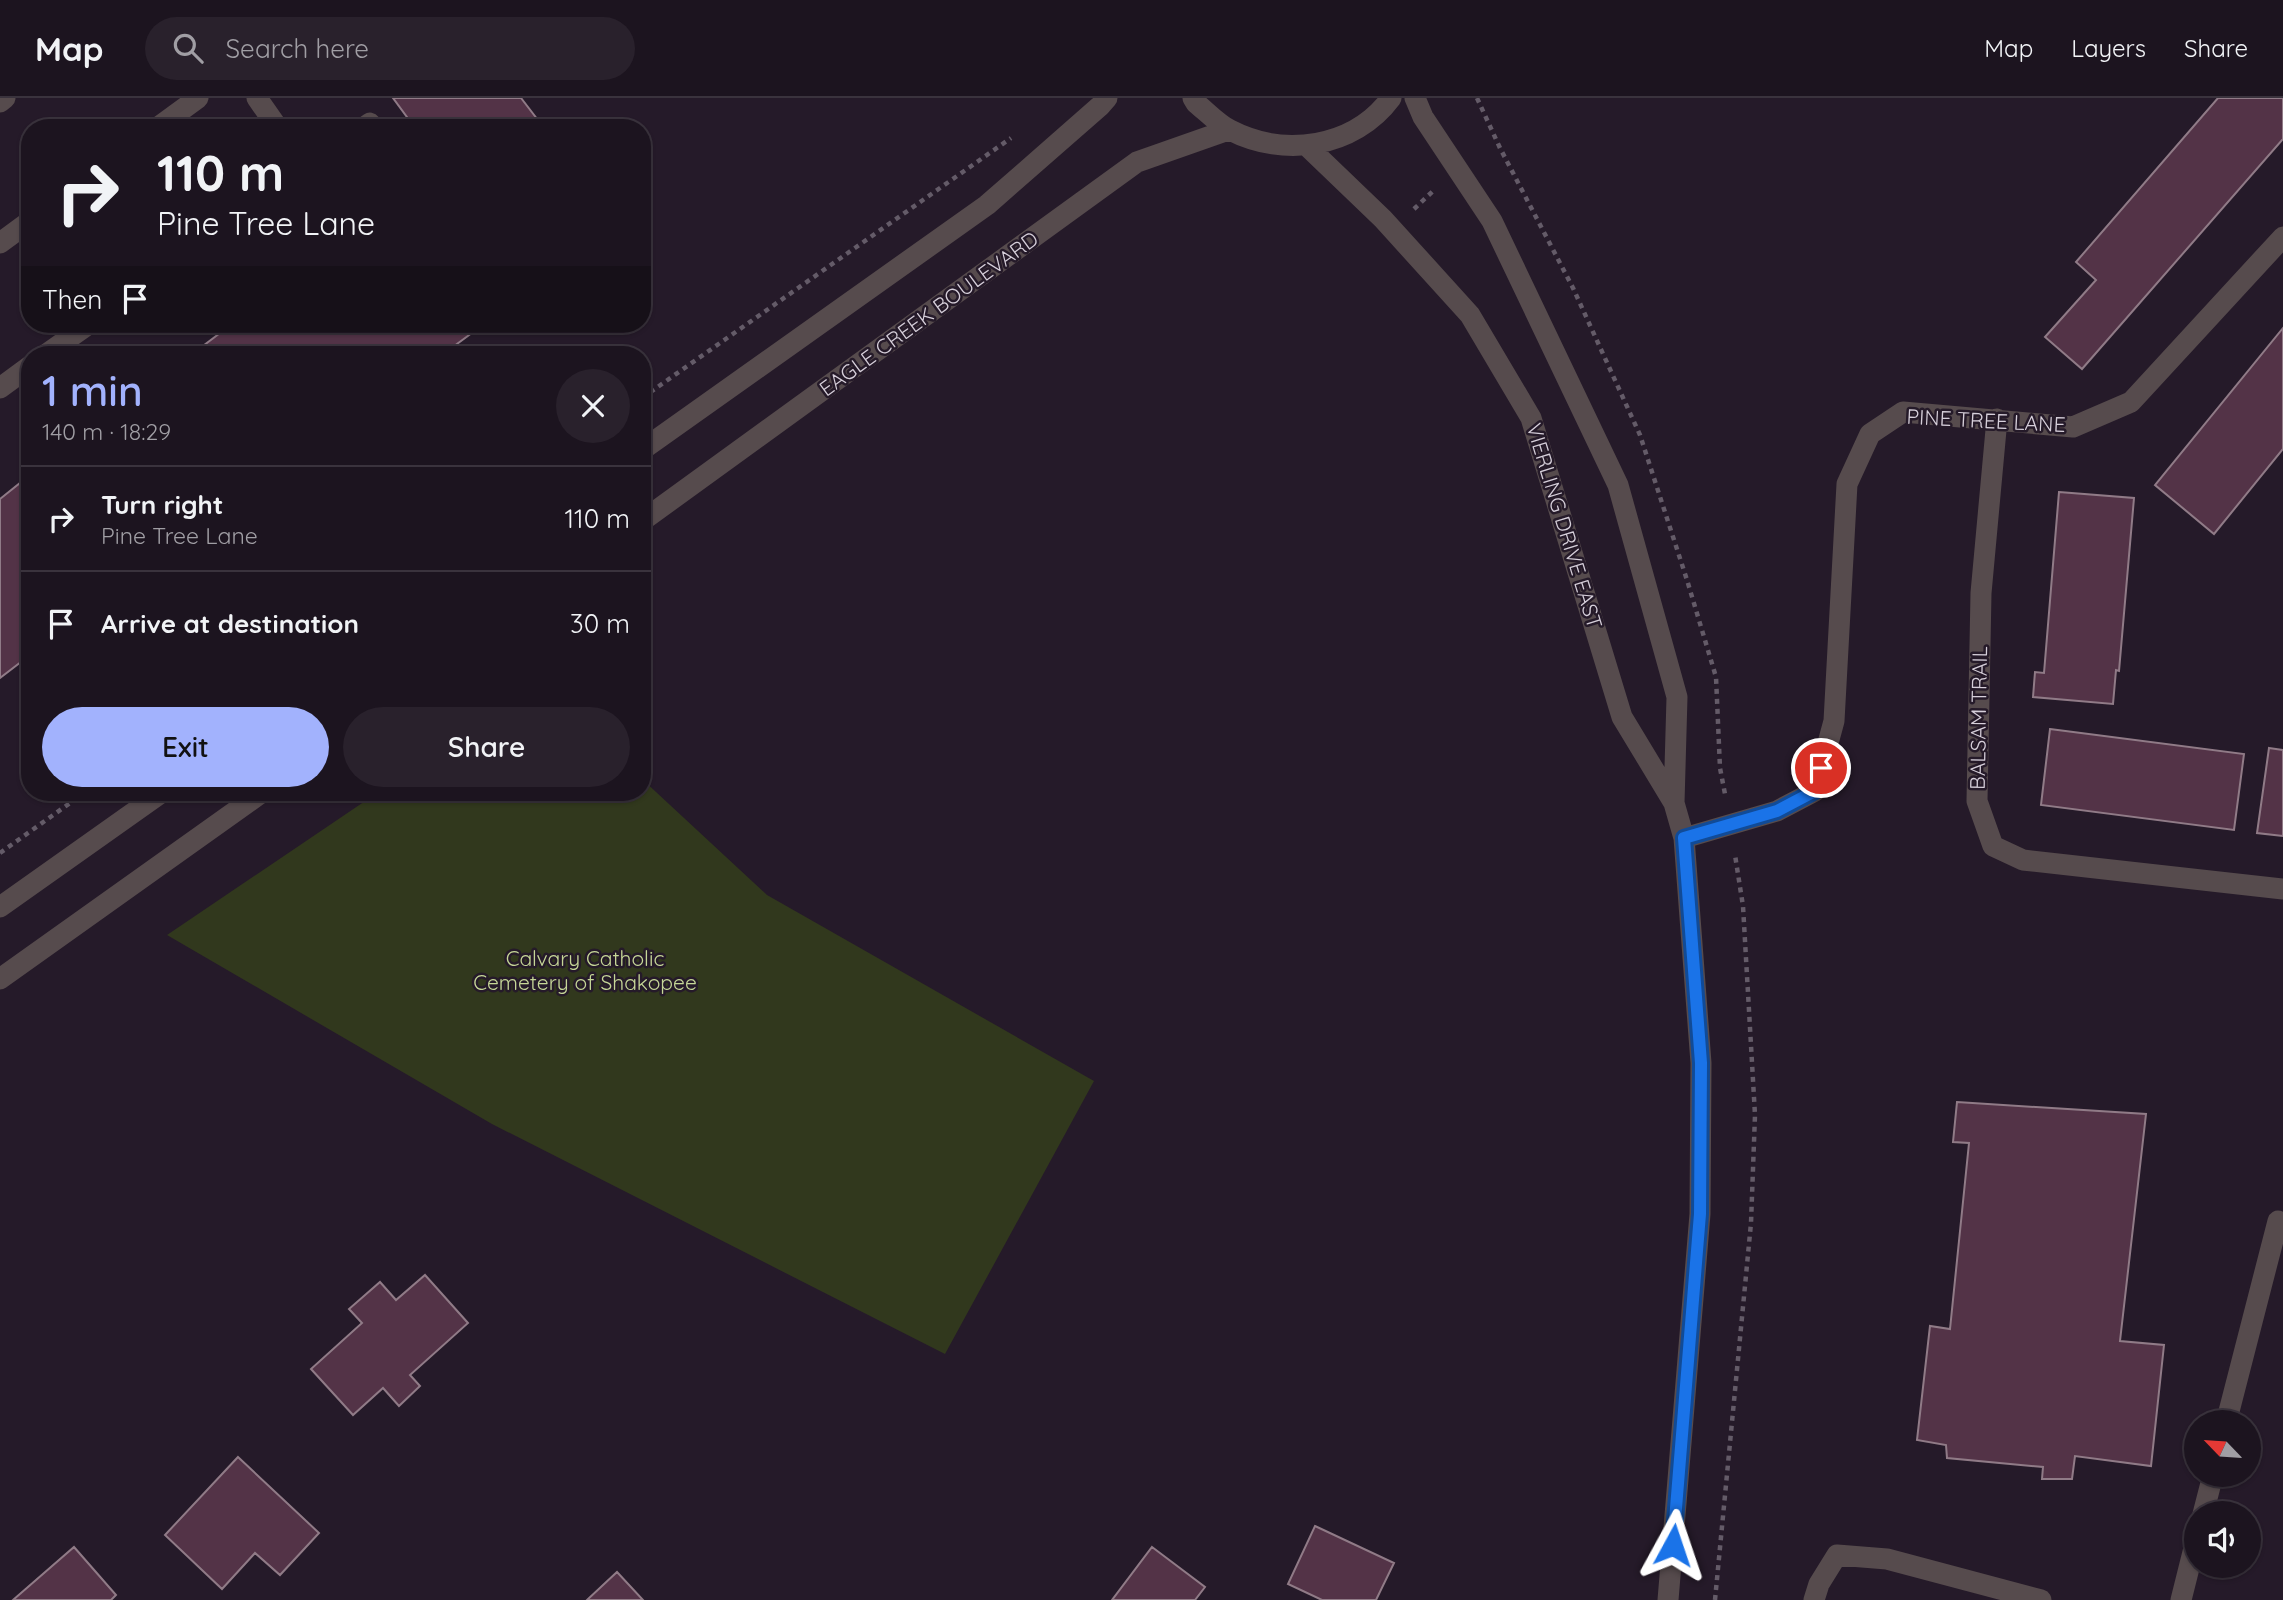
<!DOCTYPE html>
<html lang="en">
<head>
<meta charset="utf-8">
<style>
	:root { --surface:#1c141f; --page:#29212c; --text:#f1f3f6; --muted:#a09ea4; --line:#3a333d; --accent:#a2b2fd }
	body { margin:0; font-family:Quicksand,sans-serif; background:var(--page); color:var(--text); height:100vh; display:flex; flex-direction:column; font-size:26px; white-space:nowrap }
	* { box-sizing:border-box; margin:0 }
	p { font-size:23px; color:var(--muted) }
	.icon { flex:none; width:38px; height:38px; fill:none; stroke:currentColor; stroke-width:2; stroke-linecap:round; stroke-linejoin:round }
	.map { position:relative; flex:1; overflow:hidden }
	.panel { position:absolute; left:21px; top:248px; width:630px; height:455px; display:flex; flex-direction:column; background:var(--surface); border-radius:28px; box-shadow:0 2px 5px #0004,0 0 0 2px var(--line) }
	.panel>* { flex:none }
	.top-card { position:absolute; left:21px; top:21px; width:630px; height:214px; border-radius:28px; box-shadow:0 2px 5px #0004,0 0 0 2px var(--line); background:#1c141f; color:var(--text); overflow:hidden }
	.needle { width:46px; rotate:295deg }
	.tools { position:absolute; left:2184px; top:1312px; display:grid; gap:14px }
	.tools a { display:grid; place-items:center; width:77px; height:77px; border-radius:50%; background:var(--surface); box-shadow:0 2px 5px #0004,0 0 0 2px var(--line); font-size:35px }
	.pin { position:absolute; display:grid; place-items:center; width:60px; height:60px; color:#fff; margin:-30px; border:4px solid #fff; border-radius:50%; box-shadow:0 2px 7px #0007 }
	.me { position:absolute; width:77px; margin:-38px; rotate:5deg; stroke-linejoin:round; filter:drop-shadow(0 0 5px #0008) }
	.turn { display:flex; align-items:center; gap:24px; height:147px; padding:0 21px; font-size:32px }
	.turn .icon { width:91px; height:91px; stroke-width:2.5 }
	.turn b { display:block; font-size:49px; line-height:60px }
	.then { display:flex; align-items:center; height:66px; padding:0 21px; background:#0003; gap:14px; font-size:26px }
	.round { display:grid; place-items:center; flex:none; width:74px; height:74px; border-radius:37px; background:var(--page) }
	.summary { display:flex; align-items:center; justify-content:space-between; height:119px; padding:0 21px }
	h1 { font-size:42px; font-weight:600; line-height:52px; color:var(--accent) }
	.cta { display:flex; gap:14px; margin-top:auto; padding:14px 21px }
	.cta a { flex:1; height:80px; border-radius:42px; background:var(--accent); color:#111; font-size:28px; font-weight:600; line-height:80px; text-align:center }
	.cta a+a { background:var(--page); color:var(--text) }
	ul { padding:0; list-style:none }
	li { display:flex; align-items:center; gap:21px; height:105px; padding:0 21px; border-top:2px solid var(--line) }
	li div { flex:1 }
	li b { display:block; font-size:26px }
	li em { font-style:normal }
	header { display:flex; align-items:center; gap:42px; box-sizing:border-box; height:98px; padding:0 35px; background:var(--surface); border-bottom:2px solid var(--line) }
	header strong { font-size:33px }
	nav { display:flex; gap:38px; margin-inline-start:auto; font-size:24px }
	.search { width:490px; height:63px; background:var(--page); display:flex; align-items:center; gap:18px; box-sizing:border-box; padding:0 24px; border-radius:38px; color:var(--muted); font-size:26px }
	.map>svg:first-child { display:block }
</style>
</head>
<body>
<header>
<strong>Map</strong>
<div class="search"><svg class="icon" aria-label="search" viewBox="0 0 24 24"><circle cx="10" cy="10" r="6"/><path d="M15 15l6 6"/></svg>Search here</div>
<nav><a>Map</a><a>Layers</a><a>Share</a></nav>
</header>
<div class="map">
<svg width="2283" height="1502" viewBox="0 0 2283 1502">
	<rect width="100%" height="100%" fill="#251a29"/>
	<path fill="#31381d" d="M642 681 767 797 1094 983 945 1256 492 1026 167 837 377 695H642Z"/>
	<path fill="#533347" stroke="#907b87" stroke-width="2" d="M393 0H521L544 30H415Z
		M2218 0H2283V41L2082 271 2045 239 2096 182 2076 164Z
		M232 226H484L442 257H191Z
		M2283 230V351L2214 436 2155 387Z
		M20 385 26 393 30 390V557L0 580V401Z
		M2059 394 2134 400 2119 573 2116 572 2113 606 2033 599 2035 574 2044 575Z
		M2050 631 2244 656 2234 732 2041 707Z
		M2269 650 2283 652V738L2257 735Z
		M1957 1004 2146 1016 2120 1243 2164 1247 2151 1368 2075 1358 2072 1381H2042L2043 1369 1947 1360 1946 1347 1917 1342 1930 1228 1950 1231 1969 1045 1953 1044Z
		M425 1177 468 1225 410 1277 420 1288 399 1308 383 1290 353 1317 311 1271 362 1225 349 1211 380 1184 396 1202Z
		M238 1359 319 1435 280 1477 255 1455 222 1491 165 1437Z
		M1315 1428 1394 1465 1376 1502H1322L1288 1486Z
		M74 1449 116 1497 111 1502H13Z
		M1152 1449 1205 1489 1195 1502H1112Z
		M617 1474 643 1502H587Z"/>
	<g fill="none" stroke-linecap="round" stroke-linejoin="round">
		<path stroke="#645b68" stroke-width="4.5" stroke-dasharray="5 5" stroke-linecap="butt" d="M1477 0 1500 50 1573 190 1640 337 1687 482 1716 579 1720 670 1725 696
			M1414 111 1433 93
			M642 300 1011 40
			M0 755 84 695
			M1715 1502 1751 1125 1755 1017 1743 808 1735 757"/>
		<path stroke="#564b4d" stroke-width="21" d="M257 0 278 30
			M1193 0 1196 5C1207 14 1218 26 1230 32 1284 60 1354 50 1391 0
			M1415 0 1423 19 1492 123 1618 387 1677 599 1674 705
			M0 4 5 0
			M157 30 198 0
			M363 30 370 25
			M1307 48 1383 121 1470 217 1531 320 1622 619 1674 705 1684 740 1701 965 1700 1116 1668 1502
			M0 145 30 123
			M45 257 89 226
			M0 290 30 268
			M1997 321 1981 495 1977 703 1993 748 2023 762 2283 791
			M642 352 987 107 1100 8 1107 0
			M642 423 1137 64 1228 32
			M1684 740 1777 713 1815 693 1834 623 1847 386 1870 336 1903 314 2073 329 2131 304 2283 139
			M0 809 161 695
			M0 881 261 695
			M2226 1325 2278 1123
			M2203 1416 2213 1377
			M1814 1502 1819 1486 1837 1457 1887 1461 2041 1502
			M2181 1502 2196 1442"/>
	</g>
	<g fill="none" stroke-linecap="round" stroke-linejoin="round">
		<g stroke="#114b97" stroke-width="18">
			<path id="route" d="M1673 1447 1700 1116 1701 965 1684 740 1777 713 1815 693 1821 670"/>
		</g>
		<use href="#route" stroke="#1a73e8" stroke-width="12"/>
	</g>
	<g text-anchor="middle" stroke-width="5" stroke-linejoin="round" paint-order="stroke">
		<g font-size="21" fill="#d6cfda" stroke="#251a29">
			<text transform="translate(929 216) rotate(-36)" y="7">EAGLE CREEK BOULEVARD</text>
			<text transform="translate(1986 323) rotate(3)" y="7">PINE TREE LANE</text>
			<text transform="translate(1564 428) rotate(73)" y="7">VIERLING DRIVE EAST</text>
			<text transform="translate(1979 620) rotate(-89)" y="7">BALSAM TRAIL</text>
		</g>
		<g font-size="21" fill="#c6d797" stroke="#251a29">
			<text x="585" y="868">Calvary Catholic<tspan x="585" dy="24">Cemetery of Shakopee</tspan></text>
		</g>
	</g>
</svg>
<div class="tools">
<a><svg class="needle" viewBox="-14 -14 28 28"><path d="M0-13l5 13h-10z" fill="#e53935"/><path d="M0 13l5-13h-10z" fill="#a09ea4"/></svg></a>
<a><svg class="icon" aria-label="sound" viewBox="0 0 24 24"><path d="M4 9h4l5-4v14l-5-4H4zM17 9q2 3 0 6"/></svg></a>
</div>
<div class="pin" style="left:1821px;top:670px;background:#d93025"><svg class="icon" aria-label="arrive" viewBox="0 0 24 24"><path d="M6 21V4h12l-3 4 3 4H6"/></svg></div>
<svg class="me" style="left:1673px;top:1447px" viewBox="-20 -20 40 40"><path d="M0-17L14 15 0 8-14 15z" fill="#1a73e8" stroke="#fff" stroke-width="4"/></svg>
<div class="top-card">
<div class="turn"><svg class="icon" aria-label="right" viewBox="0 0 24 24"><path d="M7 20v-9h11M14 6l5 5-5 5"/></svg><div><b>110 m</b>Pine Tree Lane</div></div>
<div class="then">Then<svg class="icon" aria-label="arrive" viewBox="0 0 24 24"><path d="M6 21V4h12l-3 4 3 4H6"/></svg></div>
</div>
<section class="panel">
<div class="summary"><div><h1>1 min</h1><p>140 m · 18:29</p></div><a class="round"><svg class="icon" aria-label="close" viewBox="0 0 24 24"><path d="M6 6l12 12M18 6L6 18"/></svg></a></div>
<ul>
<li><svg class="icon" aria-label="right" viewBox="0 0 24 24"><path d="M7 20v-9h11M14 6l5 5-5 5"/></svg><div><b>Turn right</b><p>Pine Tree Lane</p></div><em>110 m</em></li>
<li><svg class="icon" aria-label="arrive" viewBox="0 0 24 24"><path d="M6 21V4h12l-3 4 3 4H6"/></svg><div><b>Arrive at destination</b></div><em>30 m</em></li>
</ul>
<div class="cta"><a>Exit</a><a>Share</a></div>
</section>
</div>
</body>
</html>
